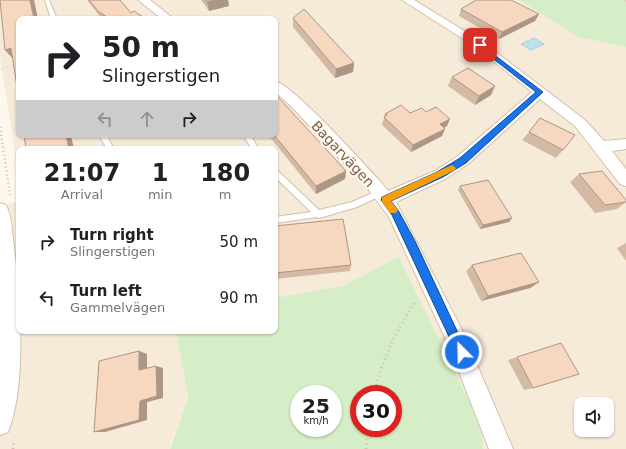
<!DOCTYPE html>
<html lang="en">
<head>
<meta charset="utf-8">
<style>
	:root { --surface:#fff; --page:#f2f2f2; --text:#202124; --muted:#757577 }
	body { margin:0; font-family:"DejaVu Sans",sans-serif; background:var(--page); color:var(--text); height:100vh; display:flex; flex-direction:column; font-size:15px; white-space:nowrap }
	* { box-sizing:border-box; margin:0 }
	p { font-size:13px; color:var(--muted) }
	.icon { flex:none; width:22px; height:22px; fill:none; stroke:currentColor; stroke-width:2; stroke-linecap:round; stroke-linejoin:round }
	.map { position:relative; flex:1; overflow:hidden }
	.side { position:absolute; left:16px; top:146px; width:262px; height:188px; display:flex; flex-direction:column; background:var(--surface); border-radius:8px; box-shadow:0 1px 3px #0004 }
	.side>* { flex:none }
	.hud { position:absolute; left:16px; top:16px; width:262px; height:122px; border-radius:8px; box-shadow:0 1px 3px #0004; background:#fff; color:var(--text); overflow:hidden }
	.controls { position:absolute; left:574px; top:397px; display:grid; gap:8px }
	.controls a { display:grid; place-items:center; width:40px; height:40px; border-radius:8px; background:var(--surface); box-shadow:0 1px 3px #0004; font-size:20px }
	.speed { position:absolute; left:290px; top:385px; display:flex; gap:8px; font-size:20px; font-weight:700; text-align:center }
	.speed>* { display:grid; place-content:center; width:52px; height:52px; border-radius:50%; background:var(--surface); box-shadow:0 1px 3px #0004; line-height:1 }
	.speed small { font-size:10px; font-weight:400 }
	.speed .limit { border:6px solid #d22; background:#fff; color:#111 }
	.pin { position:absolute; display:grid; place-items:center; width:34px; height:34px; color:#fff; margin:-17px; border-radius:8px; box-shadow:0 2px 6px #0006 }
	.me { position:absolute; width:44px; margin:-22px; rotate:337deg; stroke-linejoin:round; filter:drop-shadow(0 0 3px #0008) }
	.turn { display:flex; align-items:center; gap:14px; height:84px; padding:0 20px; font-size:18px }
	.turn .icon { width:52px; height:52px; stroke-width:2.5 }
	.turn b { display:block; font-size:28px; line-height:34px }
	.lanes { display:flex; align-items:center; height:38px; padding:0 20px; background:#0003; justify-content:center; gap:20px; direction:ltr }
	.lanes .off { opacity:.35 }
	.eta { display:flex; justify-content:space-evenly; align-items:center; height:68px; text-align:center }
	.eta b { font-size:24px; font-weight:800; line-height:28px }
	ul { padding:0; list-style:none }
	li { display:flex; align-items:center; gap:12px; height:56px; padding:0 20px }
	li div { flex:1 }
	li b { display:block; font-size:15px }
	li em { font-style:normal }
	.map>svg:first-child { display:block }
</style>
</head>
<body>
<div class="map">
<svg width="626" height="449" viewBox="0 0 626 449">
	<rect width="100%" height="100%" fill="#fef7eb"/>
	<path fill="#f6ead9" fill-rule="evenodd" d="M0 0H519L578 37 626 47V449H483L481 426 399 257 342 286 275 298V149H19V178L0 56ZM19 19H275V135H19ZM581 404H607V430H581Z
		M19 201V331H176L188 397 169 449H0V207Z"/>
	<path fill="#d6eec7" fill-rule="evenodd" d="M519 0H626V47L578 37Z
		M399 257 481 426 483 449H170L188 397 176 331H275V298L342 286ZM299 394H333V428H299ZM359 394H393V428H359Z"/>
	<path fill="#bde2ea" stroke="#a2d2dd" d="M534 38 544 44 531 50 521 44Z"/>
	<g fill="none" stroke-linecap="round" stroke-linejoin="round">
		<g stroke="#d3c0ae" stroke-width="2">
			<path id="service" d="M45 0H49L57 19H51Z
				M99 135H106L114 149H107Z
				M243 135H250L259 149H252Z
				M275 170 278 171 319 210 352 202 379 190 383 193 382 195 357 207 319 218 317 217 275 223V217L311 212 275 177Z"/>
		</g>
		<g stroke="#d3c0ae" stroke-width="2">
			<path id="minor" d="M138 0H150L174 19H162Z
				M402 0H414L484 43 585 120 604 141 626 139V149L612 151 626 169V186L620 184 575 126 540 99 468 164 445 179 396 202 463 332 513 449H489L448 344 389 217 368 189 291 106 275 92V81C294 86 362 162 380 181L388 191 435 171 458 156 532 92 476 47Z
				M0 203 6 205C12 217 12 234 14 247 20 297 27 386 8 432L0 435Z"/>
		</g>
		<path stroke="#dcbaa2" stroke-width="1.5" stroke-dasharray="0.5 2" stroke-linecap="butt" d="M623 0 626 1
			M0 69 19 64"/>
		<path stroke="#dcbaa2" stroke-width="2.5" stroke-dasharray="1 3" stroke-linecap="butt" d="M0 127 10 195"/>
		<path stroke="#dcbaa2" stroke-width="3" stroke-dasharray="1 3.5" stroke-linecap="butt" d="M374 394C382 360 396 330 416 301
			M13 449 14 441
			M366 449 368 428"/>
		<use href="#service" fill="#fff" fill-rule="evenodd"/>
		<use href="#minor" fill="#fff" fill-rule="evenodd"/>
	</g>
	<path fill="#d4b9a5" d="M87 0H120L131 13 146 19H102Z
		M201 0H228L229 6 209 11Z
		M461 9 539 14 535 21 499 39 459 16Z
		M293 18 354 63 353 72 335 78 293 27Z
		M452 77 491 95 475 105 448 86Z
		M410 113 447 126 444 128 442 136 411 152 382 125 385 114Z
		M529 132 563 150 556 158 522 140Z
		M268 135H275L346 171 345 179 316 194Z
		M579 174 626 200V202L617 209 595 213 570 182Z
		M460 186 512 218 509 222 480 229 458 190Z
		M275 226 351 265 350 271 275 279Z
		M626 243V261L617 248Z
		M472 265 539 282 530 288 481 301 466 271Z
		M517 357 533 388 524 390 508 360Z"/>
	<path fill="#ac9686" d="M30 0H34L38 19H34Z
		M215 0H228L229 6 209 11 207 2Z
		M539 14 535 21 499 39 502 32Z
		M11 48 13 59 5 50Z
		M354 63 353 72 335 78 336 69Z
		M495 86 491 95 475 105 479 96Z
		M450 119 447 126 437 132 440 124Z
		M445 129 442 136 411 152 413 145Z
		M66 135H71L74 149H69Z
		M346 171 345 179 316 194V186Z
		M512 218 509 222 480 229 483 225Z
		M539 282 530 288 481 301 488 296Z
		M139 351 147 354V373L139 370Z
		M156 366 163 368V398L147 402V420L105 432H94L140 401Z"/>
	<path fill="#f6d7c0" stroke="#ac9686" d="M0 0H30L34 19H19V99L11 48 5 50Z
		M89 0H120L131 13 134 11 146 19H110L98 11Z
		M205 0H215L207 2Z
		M476 0H511L539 14 502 32 461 9Z
		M304 9 354 63 336 69 293 18Z
		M468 68 495 86 479 96 452 77Z
		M277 96 346 171 316 186 274 135H275V97Z
		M401 105 410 113 422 108 426 112 436 107 450 119 440 124 445 129 413 145 384 117 387 115 385 114Z
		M540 118 575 135 563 150 529 132Z
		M24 135H66L69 149H26Z
		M602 171 626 200V202L605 205 579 174Z
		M488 180 512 218 483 225 460 186Z
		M343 219 351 265 275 273V226Z
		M521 253 539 282 488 296 472 265Z
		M561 343 579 374 533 388 517 357Z
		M139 351V370L156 366 157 396 140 401 139 420 94 432 99 361Z"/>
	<path fill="#1a73e8" stroke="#114b97" d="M480 44 543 92 466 163 443 177 391 201 398 210 415 241 465 348 467 352 465 356 462 358 458 356 392 215 381 200 382 197 437 172 460 158 536 92 478 47 477 45Z"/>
	<path fill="#f59e0b" d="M452 165 456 168 455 170 391 201 398 210 396 213H390L382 202V197Z"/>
	<g text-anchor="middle" stroke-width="4" stroke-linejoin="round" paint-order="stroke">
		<g font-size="14" fill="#7c5e4b" stroke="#fffbf3">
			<text transform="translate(343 154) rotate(47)" y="5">Bagarvägen</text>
		</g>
	</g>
</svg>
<div class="controls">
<a><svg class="icon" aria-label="sound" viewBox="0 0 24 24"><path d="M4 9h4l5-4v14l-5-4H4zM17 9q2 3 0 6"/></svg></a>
</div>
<div class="speed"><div>25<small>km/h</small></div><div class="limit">30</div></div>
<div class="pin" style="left:480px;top:45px;background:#d93025"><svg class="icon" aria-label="arrive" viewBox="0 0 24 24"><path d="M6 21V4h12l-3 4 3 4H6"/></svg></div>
<svg class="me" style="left:462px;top:352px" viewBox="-20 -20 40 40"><circle r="17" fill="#1a73e8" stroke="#fff" stroke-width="3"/><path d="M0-11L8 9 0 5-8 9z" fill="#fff"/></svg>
<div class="hud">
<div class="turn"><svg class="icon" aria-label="right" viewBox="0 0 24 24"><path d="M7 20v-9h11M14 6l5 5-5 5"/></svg><div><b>50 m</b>Slingerstigen</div></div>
<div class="lanes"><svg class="icon off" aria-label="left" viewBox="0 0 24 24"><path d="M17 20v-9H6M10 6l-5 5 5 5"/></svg><svg class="icon off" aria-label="ahead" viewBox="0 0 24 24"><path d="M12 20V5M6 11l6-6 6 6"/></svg><svg class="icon" aria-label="right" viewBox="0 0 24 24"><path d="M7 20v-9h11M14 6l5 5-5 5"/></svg></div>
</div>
<section class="side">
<div class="eta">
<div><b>21:07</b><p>Arrival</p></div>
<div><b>1</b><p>min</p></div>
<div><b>180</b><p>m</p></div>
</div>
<ul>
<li><svg class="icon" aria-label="right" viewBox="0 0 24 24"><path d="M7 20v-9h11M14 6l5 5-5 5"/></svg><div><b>Turn right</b><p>Slingerstigen</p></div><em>50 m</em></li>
<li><svg class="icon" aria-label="left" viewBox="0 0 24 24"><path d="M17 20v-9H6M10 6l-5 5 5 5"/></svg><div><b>Turn left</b><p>Gammelvägen</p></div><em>90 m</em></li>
</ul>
</section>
</div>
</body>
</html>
